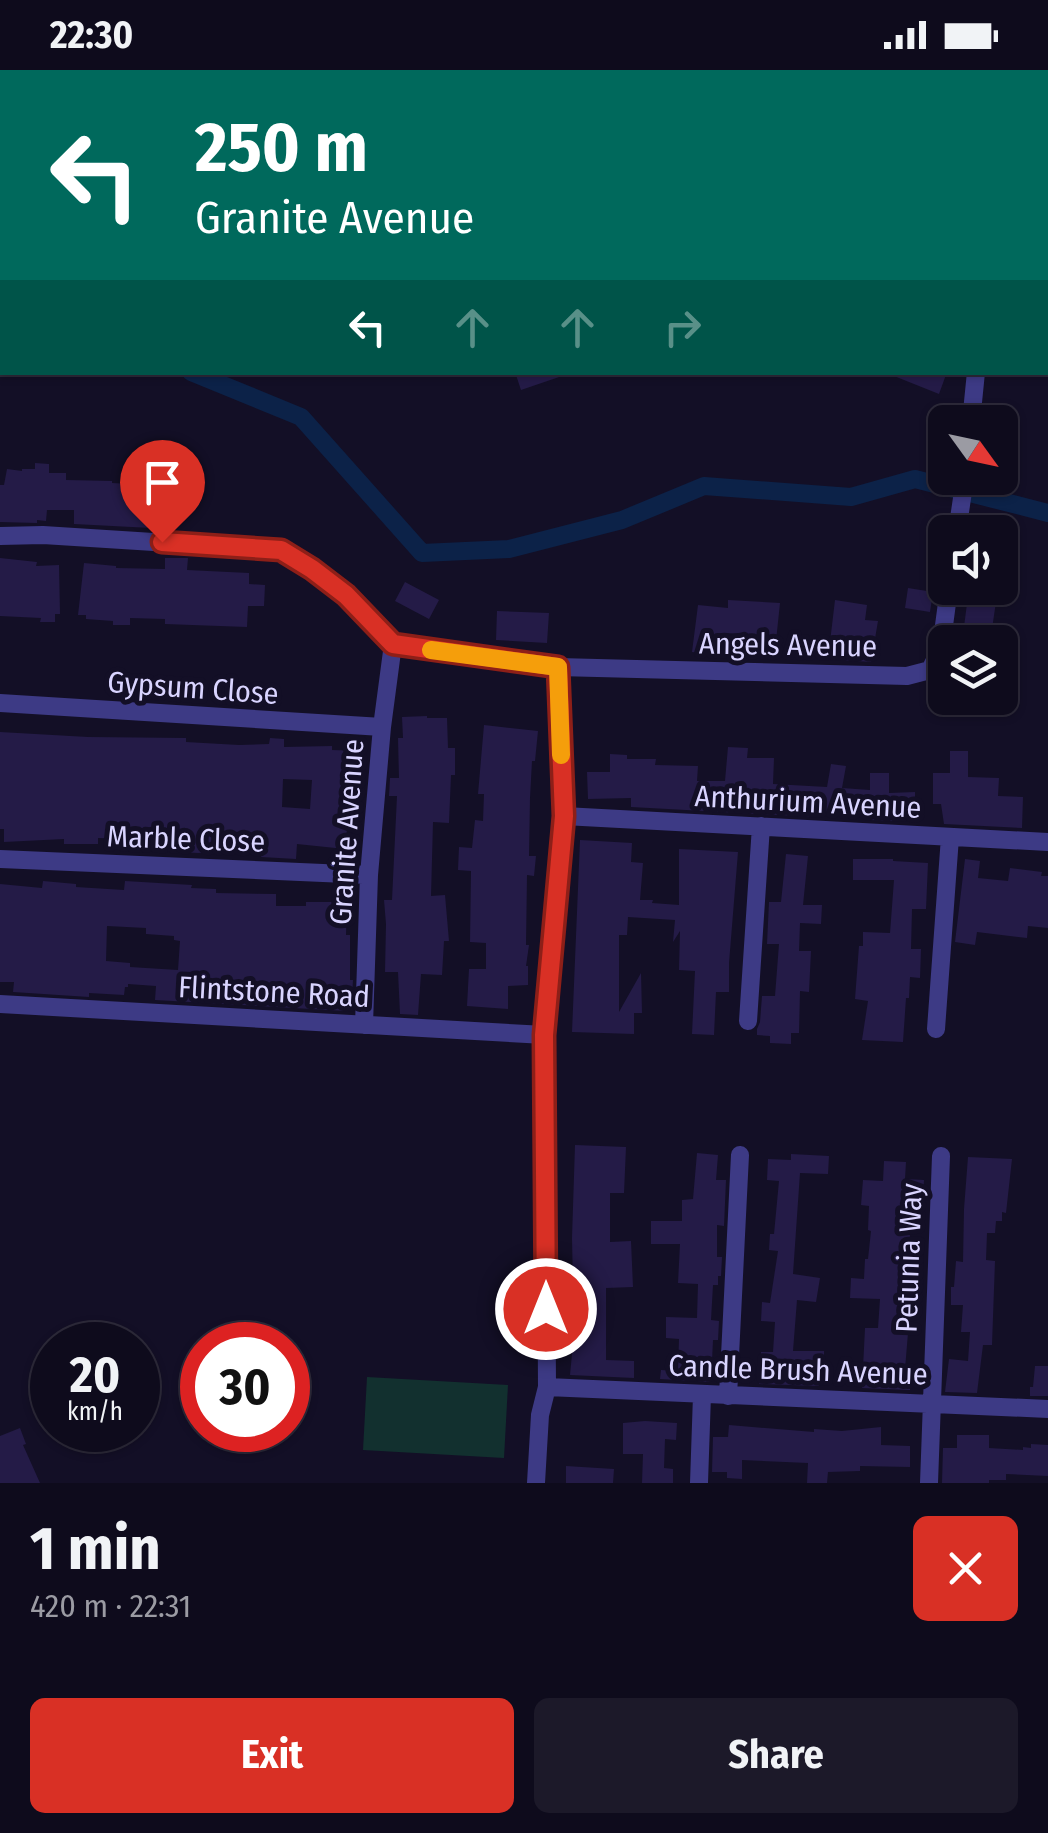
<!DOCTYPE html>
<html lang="en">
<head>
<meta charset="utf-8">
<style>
	:root { --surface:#0e0b1c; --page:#1c1929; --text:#f1f3f6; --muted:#9b9ba3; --line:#2e2b3b; --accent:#d93025 }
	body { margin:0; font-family:"Fira Sans Condensed",sans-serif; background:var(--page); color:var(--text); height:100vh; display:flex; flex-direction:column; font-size:38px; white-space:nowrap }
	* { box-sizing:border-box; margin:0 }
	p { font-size:32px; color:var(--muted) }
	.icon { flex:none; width:55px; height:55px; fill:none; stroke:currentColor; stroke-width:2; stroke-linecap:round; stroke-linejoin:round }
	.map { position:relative; height:1413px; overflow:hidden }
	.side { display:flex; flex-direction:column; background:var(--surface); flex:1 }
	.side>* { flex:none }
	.top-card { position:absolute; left:0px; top:0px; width:1050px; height:305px; box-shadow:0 2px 8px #0004,0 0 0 2px var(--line); background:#00695c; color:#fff; overflow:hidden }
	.needle { width:65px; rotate:123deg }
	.tools { position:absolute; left:928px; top:335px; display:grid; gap:20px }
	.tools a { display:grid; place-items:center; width:90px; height:90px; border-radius:15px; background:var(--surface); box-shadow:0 2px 8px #0004,0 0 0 2px var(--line); font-size:50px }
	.speed { position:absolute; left:30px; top:1252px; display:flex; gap:20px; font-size:50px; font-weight:700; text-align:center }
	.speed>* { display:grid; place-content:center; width:130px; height:130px; border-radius:50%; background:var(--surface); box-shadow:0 2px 8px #0004,0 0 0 2px var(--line); line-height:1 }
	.speed small { font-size:25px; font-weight:400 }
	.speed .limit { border:15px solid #d22; background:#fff; color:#111 }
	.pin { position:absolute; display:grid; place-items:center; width:85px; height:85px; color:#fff; margin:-102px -42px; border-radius:50% 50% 50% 0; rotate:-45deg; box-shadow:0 0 10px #0007 }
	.pin .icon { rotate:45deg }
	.me { position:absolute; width:110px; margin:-55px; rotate:0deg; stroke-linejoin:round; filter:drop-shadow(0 0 8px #0008) }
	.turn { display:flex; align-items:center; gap:35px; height:210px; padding:0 30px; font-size:45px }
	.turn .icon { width:130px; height:130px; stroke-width:2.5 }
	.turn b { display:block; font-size:70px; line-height:85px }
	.lanes { display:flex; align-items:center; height:95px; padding:0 30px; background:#0003; justify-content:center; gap:50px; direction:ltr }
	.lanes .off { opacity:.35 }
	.round { display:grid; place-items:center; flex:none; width:105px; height:105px; border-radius:15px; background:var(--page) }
	.summary { display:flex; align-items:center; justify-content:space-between; height:170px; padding:0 30px }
	h1 { font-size:60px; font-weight:700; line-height:75px }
	.cta { display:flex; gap:20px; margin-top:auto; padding:20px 30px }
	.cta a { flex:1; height:115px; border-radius:15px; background:var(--accent); color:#fff; font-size:40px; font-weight:700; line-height:115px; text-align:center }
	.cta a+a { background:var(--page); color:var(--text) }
	.status { display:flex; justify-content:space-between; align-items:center; height:70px; padding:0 50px; background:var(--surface); direction:ltr }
	.status svg { height:28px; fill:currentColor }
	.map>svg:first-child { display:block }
</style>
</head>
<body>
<div class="status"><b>22:30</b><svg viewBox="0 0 49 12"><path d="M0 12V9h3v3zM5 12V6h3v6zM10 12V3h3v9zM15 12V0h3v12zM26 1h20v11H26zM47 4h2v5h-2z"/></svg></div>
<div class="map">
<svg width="1048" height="1413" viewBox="0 0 1048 1413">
	<rect width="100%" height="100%" fill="#130f26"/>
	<path fill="#12302f" d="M367 1307 508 1315 504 1388 363 1380Z"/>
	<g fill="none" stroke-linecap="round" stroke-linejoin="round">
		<path stroke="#0c2248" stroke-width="18" d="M175 0V2
			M191 302 301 347 422 483 509 479 622 450 704 416 851 427 915 409 1048 443"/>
	</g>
	<path fill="#241b47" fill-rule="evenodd" d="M515 302H565V305L521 320Z
		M884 302H947L939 324Z
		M35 393 49 394V403H66V410L112 411V413L150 415 149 427 168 428 166 447 151 446V458L74 454V440H47L46 451 37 450V453L0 452V415H4L7 399 22 401V399H35Z
		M0 488 37 492 36 496 59 495 60 544H55V552H40L41 548 0 546Z
		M165 488H188L187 500 249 503V514L265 515 264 536H248L247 557 165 554V549L130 548V555H113V551L86 549V545H78L84 493 116 496V498L165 499Z
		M405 512 439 530 429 549 395 531Z
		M908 518 933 522 930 542 905 538Z
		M961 518H1007L1004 534 996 532 990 572H962L968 526 961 524Z
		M728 530 780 533 776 571 753 569 754 564 721 563 719 585 692 582 698 535 728 538Z
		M835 530 867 535 865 550 878 551 871 592 828 589Z
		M497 541 549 543 547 573 496 570Z
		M427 646V648H447L448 678H455V705H451L449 753 433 752 431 826 445 825 449 871H444L442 905 421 904 418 945 400 944 398 902H385L386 854 384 830H392L397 726H389L390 708H399L398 668H403L402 647Z
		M484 655 538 661 535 691H532L530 728 529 786H536L534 806 527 805 526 875H529L526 896H528V915L508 916V939L467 936 469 899H486V873L470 872 471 801 458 800 459 777 472 778 475 750 483 751 484 724H478Z
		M0 662 88 667 186 668V672L239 675 269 674 270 668 284 669V677L332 676V680L361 681V686L365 687 355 760 347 759 345 779 297 774 296 789 261 787 262 773 233 770 215 771 214 782 198 783 167 781V773L133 771V769L98 768V774H64V769L4 772V759H0ZM283 709 312 710 310 739 282 737Z
		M728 677 748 678 747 688H774L773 714 827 717 831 694 846 696 842 718 870 720V703H889V723L915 722V742L899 743V751L870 750V744L816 741 815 747 631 737V728L588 729 587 702H610V684L627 685V689H656L655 695 698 696 697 711H725Z
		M950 681H968V707L999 708 998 726 1023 727 1022 758 944 754 941 734H933V703H950Z
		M580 770 632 773 631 792 643 793 640 830H653L652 833 679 835V779L738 782 729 893V922H716L714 965 692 964 695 901 679 900 680 861 673 872 675 850 628 847 627 865H619V942L641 903 642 943H634V964L572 962Z
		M786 784 808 786 803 835H822L821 854 800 853 799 881H811L809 922 800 921 799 963H791V974L770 973V966L757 965V959L760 952 762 926H775L779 874H767L769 832H781Z
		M853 789H893V791L928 793 926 839H912L911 879H921L920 908 910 907 909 928H906L903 972 862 970 868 931 855 929 859 876H863V862L890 863 894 810H853Z
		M965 789 980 791 978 808 1008 811 1010 798 1042 802 1041 806H1048V858L1028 856 1027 868 977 862 975 875 955 872Z
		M43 811 76 814V817L124 820 125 811 192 815 191 818 216 819V823L276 824V836H306V832H333V829L347 830 346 865H350V910H353L352 927H346V941L155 930 156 916 128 914V917H125L124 925 89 923V927L13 922 14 912H0V814L42 818ZM107 856 146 858V864L174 866V870L180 871 178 900 130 897V893L106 891Z
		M575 1075 626 1077 624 1123H610V1172L631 1171 633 1217 606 1218V1290L634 1291V1308L570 1305 574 1263 572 1168Z
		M697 1083 718 1085 716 1110H726L724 1156 717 1155V1187H722L721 1206H718V1215H713L711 1250 719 1251 718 1270H713L711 1312 660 1309 661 1300 678 1301 679 1269 666 1268V1247L697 1248 698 1214 678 1213 680 1174H651V1151H682V1130L693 1129Z
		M791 1084 829 1086 828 1104 800 1103 793 1204 820 1208 816 1232 797 1230 793 1281H824V1302H819V1316L759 1314 761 1282H773L775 1252 761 1251 762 1232 770 1233 778 1181 769 1180 770 1164H774L779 1111 767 1110 768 1089 791 1090Z
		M968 1087 1012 1089 1006 1143 1002 1142V1151H996L995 1163H987L986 1190 995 1191 992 1275H983L977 1323 945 1322 949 1289 968 1291 970 1262H961L963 1235H951V1217H954L956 1191 963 1192 964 1139Z
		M884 1091 906 1092 905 1109 924 1110 922 1139 912 1138 908 1191 910 1192 907 1239H910L905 1299 911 1300 910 1320 862 1318 865 1258H878L880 1229 850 1228 851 1208 864 1209 865 1189H868L871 1161 868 1160 869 1136 861 1135 863 1110 883 1111Z
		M1035 1296H1048V1326H1030V1317H1033Z
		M645 1351 677 1353 676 1370 665 1369 664 1398 673 1399V1413H642L643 1384H623V1353Z
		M729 1355 814 1362V1359L842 1361 881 1357V1375L910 1376V1397L860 1396V1401L828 1402 827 1413H807L808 1393 742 1390V1409L727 1408V1402H712L713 1367H728Z
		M20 1358 26 1374 23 1375 40 1413H0V1366Z
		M957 1365H989V1378L1023 1380V1377L1031 1378V1374L1048 1375V1406L1006 1404V1410H989V1413H942L943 1378H957Z
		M566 1396 614 1399 613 1413H566Z"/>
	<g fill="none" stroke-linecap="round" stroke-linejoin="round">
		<path stroke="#3d3a85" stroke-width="18" d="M399 0 401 2
			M543 2 544 0
			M1038 2V0
			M971 352 976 302
			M957 462 965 408
			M0 466 43 465 281 480 312 499 346 525 393 574 558 597 907 606 930 600 941 578 949 518
			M0 633 382 657
			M564 746 1048 772
			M0 789 369 805
			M0 934 545 965
			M748 951 761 756
			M364 955 369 805 382 657 393 574
			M936 959 950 767
			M547 1317 1048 1339
			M728 1326 740 1085
			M536 1413 540 1345 547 1317 545 965 564 746 558 597
			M699 1413 702 1325
			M929 1413 941 1086"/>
	</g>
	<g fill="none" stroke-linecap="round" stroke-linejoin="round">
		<g stroke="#8d1f18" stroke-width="25">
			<path id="route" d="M162 472 281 480 312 499 346 525 393 574 558 597 564 746 544 965 546 1239"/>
		</g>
		<use href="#route" stroke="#d93025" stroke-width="18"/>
		<path stroke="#f59e0b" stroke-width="18" d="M431 580 558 597 561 685"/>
	</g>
	<g text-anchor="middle" stroke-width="10" stroke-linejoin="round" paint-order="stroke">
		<g font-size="30" fill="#d9d4ff" stroke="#130f26">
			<text transform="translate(788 575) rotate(1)" y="10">Angels Avenue</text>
			<text transform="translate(193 618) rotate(4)" y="10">Gypsum Close</text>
			<text transform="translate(808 732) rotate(3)" y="10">Anthurium Avenue</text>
			<text transform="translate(347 762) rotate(-86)" y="10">Granite Avenue</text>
			<text transform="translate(186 769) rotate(2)" y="10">Marble Close</text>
			<text transform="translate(274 922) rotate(3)" y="10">Flintstone Road</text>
			<text transform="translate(909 1188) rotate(-88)" y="10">Petunia Way</text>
			<text transform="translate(798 1300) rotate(2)" y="10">Candle Brush Avenue</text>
		</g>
	</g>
</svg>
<div class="tools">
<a><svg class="needle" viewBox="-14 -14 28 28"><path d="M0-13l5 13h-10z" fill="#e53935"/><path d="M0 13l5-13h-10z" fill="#9b9ba3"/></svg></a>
<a><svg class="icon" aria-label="sound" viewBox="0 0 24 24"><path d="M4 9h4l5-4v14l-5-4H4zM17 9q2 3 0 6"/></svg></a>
<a><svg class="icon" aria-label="layers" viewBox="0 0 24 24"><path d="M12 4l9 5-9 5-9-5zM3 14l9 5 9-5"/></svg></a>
</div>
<div class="speed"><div>20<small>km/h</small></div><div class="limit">30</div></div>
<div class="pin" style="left:162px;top:472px;background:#d93025"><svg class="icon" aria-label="arrive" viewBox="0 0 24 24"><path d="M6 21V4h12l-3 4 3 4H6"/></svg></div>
<svg class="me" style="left:546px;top:1239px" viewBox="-20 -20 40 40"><circle r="17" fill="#d93025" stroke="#fff" stroke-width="3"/><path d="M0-11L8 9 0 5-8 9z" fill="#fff"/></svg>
<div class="top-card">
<div class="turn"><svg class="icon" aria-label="left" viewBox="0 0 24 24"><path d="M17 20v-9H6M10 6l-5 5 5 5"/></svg><div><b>250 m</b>Granite Avenue</div></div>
<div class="lanes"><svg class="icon" aria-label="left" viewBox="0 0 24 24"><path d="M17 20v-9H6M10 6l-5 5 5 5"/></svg><svg class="icon off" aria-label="ahead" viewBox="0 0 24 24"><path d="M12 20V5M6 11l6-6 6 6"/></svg><svg class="icon off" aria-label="ahead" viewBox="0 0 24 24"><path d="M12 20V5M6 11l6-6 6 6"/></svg><svg class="icon off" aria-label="right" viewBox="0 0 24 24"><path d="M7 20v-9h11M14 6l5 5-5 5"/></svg></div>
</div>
</div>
<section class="side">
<div class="summary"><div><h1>1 min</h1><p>420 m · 22:31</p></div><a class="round" style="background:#d93025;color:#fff"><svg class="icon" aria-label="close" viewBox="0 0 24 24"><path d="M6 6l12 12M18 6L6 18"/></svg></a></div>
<div class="cta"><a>Exit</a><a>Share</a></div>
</section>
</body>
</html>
